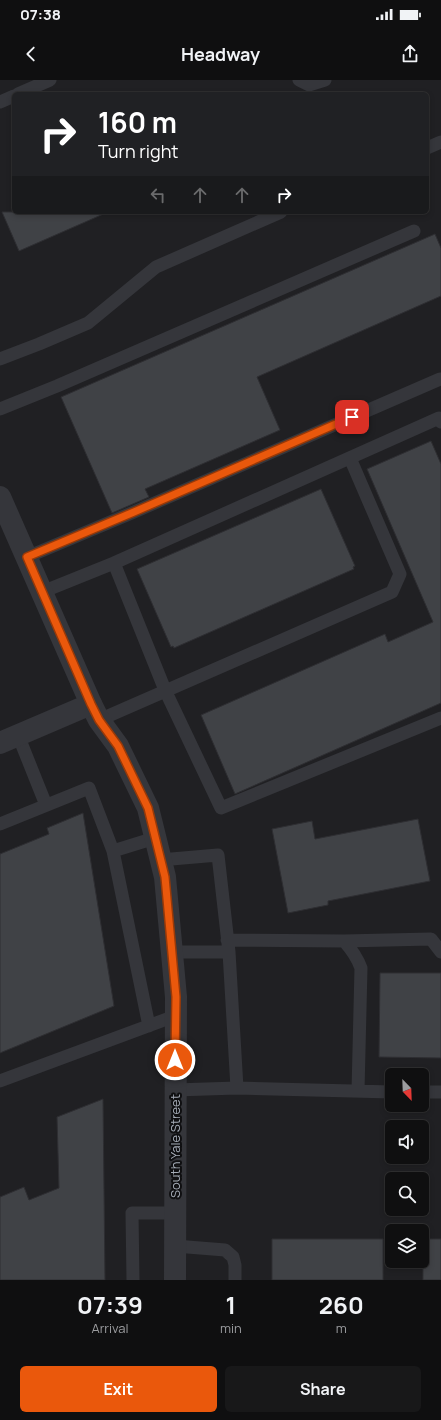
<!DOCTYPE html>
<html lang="en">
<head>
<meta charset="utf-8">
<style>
	:root { --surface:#0f0f10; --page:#181819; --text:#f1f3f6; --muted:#9b9c9f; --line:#2f2f30; --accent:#ea580c }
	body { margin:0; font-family:Manrope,sans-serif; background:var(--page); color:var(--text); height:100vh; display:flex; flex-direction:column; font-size:15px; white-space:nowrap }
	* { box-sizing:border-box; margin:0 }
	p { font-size:13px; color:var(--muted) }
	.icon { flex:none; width:22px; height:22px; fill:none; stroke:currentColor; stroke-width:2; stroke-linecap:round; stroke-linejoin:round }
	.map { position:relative; height:1200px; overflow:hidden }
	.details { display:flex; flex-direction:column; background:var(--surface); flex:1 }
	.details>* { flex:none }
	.banner { position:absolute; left:12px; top:12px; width:417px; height:122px; border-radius:6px; box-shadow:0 2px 6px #0003,0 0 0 1px var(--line); background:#202124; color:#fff; overflow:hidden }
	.needle { width:26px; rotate:157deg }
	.buttons { position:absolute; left:385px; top:988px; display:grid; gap:8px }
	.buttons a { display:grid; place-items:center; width:44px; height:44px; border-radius:6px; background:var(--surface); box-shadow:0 2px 6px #0003,0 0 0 1px var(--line); font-size:20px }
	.pin { position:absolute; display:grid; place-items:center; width:34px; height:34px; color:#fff; margin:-17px; border-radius:8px; box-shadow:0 2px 6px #0006 }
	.me { position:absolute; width:44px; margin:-22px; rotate:0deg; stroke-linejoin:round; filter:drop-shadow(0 0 3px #0008) }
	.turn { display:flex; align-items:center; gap:14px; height:84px; padding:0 20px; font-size:18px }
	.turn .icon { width:52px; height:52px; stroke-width:2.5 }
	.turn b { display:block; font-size:28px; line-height:34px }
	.lanes { display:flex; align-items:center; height:38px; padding:0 20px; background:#0003; justify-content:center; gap:20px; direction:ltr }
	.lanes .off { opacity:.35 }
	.eta { display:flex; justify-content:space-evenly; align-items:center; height:68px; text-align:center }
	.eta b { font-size:24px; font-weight:700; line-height:28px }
	.action { display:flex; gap:8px; margin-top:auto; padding:8px 20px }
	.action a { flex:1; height:46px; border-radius:6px; background:var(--accent); color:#fff; font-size:16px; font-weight:700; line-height:46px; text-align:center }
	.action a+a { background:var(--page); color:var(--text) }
	.status { display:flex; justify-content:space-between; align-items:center; height:28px; padding:0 20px; background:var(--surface); direction:ltr }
	.status svg { height:11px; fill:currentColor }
	header { display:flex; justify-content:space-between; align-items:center; height:52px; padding:0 20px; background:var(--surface); font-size:18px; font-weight:700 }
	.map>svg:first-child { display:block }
</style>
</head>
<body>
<div class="status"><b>07:38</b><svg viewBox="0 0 49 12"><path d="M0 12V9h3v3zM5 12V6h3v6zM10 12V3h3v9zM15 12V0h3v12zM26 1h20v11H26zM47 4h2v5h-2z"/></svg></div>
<header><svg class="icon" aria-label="back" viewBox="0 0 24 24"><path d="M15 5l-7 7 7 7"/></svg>Headway<svg class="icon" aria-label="share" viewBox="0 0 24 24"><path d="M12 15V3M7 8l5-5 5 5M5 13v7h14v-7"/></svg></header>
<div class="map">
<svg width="441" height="1200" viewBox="0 0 441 1200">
	<rect width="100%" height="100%" fill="#141416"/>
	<path fill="#202023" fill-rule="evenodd" d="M0 0H441V1200H0ZM14 14H427V132H14ZM392 995H422V1025H392ZM392 1047H422V1077H392ZM392 1099H422V1129H392ZM392 1151H422V1181H392Z"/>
	<path fill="#404246" stroke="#2e2e32" d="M2 132H108L19 171Z
		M435 154 441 168V216L257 297 280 350 145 409 149 417 112 433 61 317Z
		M431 361 441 384V623L235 714 201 635 385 554 388 562 433 542 367 389Z
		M321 409 355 486 353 487 354 489 174 568 173 566 171 567 137 489Z
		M83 733 114 926 0 973V774L49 754 47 748Z
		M418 739 430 801 328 821V825L288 833 272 749 312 741 315 759Z
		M380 893H441V978L379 977Z
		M103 1019 105 1200H0V1117L24 1107 29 1120 59 1108 57 1037Z
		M272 1159H383V1200H272Z
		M423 1159H441V1200H423Z"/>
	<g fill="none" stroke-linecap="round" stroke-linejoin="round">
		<path stroke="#35363b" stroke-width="13" d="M299 0 309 5 325 0
			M18 14 50 0
			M0 22 14 16
			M427 68 441 62
			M0 279 39 264 88 243 156 187 281 132
			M0 329 57 306 414 151
			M441 342 439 338 114 483 165 610 221 728 441 638
			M27 477 134 432 440 299
			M42 512 114 483
			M99 640 392 512 400 494 350 378
			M18 655 46 725
			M0 744 89 708 113 771
			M160 780 218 775 229 872H171
			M227 860 344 861C352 870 357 877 361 888L358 1011
			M344 861 431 859 441 872
			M149 946 113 771 155 758
			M0 1001 175 936
			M237 1008 392 1012
			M175 1010 237 1008 229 872
			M422 1012H441
			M175 1166 225 1170 233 1177 235 1185V1200
			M133 1200 132 1133H175"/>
		<path stroke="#35363b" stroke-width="22" d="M91 624 99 640 118 666 148 728 165 797 176 917 175 1200"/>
		<path stroke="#35363b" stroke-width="22" d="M0 417 91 624 0 663"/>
	</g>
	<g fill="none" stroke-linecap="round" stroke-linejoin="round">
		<g stroke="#983908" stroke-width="10">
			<path id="route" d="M175 980 176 917 165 797 148 728 118 666 99 640 91 624 27 477 134 432 352 337"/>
		</g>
		<use href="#route" stroke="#ea580c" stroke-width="7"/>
	</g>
	<g text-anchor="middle" stroke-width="4" stroke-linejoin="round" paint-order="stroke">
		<g font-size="13" fill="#a5acb7" stroke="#0f0f11">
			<text transform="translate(175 1066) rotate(-90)" y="5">South Yale Street</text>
		</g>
	</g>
</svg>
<div class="buttons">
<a><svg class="needle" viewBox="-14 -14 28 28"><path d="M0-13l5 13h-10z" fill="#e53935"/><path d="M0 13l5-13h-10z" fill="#9b9c9f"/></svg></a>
<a><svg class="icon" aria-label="sound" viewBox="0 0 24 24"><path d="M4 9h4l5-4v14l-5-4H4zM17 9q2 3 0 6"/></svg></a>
<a><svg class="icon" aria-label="search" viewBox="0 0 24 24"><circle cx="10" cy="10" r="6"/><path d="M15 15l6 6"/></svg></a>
<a><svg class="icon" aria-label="layers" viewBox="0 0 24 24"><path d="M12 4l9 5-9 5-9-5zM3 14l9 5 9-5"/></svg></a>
</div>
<div class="pin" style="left:352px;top:337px;background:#d93025"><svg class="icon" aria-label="arrive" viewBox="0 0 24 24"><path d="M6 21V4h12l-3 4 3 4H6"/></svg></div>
<svg class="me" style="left:175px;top:980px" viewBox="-20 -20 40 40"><circle r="17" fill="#ea580c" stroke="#fff" stroke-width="3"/><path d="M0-11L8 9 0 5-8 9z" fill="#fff"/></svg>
<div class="banner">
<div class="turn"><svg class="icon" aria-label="right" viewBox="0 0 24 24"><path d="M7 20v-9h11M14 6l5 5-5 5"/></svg><div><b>160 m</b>Turn right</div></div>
<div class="lanes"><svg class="icon off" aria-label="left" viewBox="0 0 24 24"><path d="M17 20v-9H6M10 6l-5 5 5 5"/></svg><svg class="icon off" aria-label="ahead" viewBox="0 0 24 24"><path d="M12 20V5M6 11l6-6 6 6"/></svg><svg class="icon off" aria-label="ahead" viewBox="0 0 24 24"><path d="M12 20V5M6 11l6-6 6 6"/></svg><svg class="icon" aria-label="right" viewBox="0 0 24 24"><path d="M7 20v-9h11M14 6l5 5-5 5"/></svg></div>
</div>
</div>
<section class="details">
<div class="eta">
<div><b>07:39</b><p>Arrival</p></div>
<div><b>1</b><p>min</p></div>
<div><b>260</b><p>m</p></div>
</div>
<div class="action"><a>Exit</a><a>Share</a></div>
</section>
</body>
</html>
